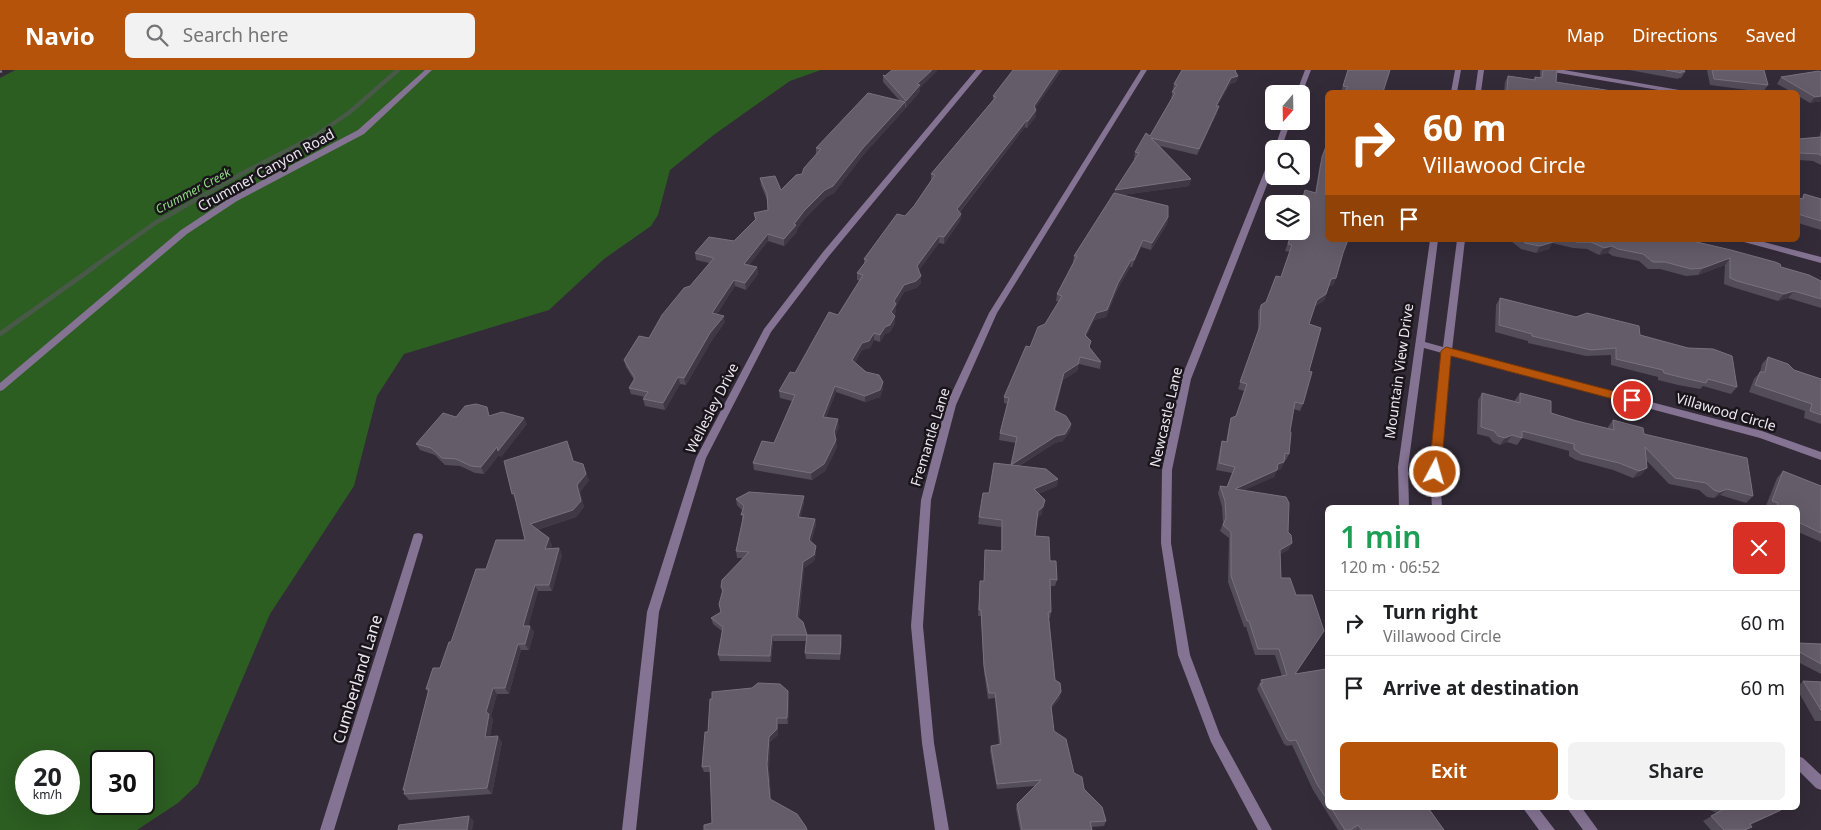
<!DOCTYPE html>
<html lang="en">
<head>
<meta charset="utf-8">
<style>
	:root { --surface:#fff; --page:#f2f2f2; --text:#202124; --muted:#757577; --line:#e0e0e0; --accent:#b45309 }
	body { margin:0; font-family:"Noto Sans",sans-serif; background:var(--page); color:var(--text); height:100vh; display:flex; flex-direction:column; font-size:19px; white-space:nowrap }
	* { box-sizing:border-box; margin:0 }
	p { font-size:16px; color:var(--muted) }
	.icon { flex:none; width:28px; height:28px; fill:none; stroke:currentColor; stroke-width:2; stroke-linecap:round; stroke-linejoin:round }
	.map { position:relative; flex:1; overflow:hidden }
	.side { position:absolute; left:1325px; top:435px; width:475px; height:305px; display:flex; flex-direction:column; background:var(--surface); border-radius:8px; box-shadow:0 5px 20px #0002 }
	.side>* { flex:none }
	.hud { position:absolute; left:1325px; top:20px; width:475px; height:152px; border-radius:8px; box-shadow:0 5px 20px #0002; background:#b45309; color:#fff; overflow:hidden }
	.needle { width:32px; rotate:200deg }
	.buttons { position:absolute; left:1265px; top:15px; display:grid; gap:10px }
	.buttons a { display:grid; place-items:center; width:45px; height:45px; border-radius:8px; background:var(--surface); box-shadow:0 5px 20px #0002; font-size:25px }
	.speed { position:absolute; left:15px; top:680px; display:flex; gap:10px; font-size:25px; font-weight:700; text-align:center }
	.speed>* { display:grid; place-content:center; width:65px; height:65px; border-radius:50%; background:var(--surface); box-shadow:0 5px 20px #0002; line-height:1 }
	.speed small { font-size:12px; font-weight:400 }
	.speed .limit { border:2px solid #111; border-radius:8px; background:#fff; color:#111 }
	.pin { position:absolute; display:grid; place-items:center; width:42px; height:42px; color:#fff; margin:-21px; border:2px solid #fff; border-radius:50%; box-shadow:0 1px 5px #0007 }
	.me { position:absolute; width:55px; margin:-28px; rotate:6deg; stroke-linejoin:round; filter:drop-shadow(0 0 4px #0008) }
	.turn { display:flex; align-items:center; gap:18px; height:105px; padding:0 15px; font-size:22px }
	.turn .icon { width:65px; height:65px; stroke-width:2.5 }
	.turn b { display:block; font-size:35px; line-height:42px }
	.then { display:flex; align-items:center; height:48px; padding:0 15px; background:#0003; gap:10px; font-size:19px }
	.round { display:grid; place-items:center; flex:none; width:52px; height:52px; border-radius:8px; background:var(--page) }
	.overview { display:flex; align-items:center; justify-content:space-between; height:85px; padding:0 15px }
	h1 { font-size:30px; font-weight:600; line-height:38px; color:#1e9e55 }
	.button { display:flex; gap:10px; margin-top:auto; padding:10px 15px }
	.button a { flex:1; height:58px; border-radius:8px; background:var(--accent); color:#fff; font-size:20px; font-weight:600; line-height:58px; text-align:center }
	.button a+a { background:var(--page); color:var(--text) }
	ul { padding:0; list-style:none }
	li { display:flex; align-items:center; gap:15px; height:65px; padding:0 15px; border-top:1px solid var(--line) }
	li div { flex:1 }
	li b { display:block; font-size:19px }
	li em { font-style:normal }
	header { display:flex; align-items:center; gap:30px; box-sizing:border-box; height:70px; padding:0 25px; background:var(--accent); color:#fff }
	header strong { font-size:24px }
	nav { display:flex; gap:28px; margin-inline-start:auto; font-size:18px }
	.search { width:350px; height:45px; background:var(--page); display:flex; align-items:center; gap:12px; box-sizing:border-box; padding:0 18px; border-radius:8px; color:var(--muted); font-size:19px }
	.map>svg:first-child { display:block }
</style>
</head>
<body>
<header>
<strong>Navio</strong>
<div class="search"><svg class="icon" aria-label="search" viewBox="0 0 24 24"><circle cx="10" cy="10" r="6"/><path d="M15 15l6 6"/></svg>Search here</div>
<nav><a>Map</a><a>Directions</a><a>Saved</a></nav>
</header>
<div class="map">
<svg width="1821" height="760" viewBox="0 0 1821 760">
	<rect width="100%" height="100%" fill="#332b38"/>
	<path fill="#2c5d21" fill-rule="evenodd" d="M15 0H821L790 11 715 64 670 100 658 145 651 156 604 189 549 240 404 284 377 326 354 416 270 544 198 714 178 733 137 760H0V8ZM26 691H69V734H26ZM101 691H144V734H101Z"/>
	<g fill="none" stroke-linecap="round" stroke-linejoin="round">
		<path stroke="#485948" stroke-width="4.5" d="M92 198 155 153 241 104 315 66 350 42 398 0"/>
		<path stroke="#485948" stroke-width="5" d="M0 264 94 197"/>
		<path stroke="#87818b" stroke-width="2.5" stroke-dasharray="2 2.5" stroke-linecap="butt" d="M0 2 4 0"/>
		<path fill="#857393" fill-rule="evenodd" d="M425 0H432L364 64 237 131 187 164 3 320 0 321V313L181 160 231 127 358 60Z
			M976 0H983L829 186 771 262 706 388 659 542 636 760H622L647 542 696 388 764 259 823 182Z
			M1141 0H1147L997 243 956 335 931 430 923 556 934 673 949 760H935L922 673 911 556 921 430 946 335 989 243Z
			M1305 0H1311L1301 26V24H1296Z
			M1455 0H1461L1457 22H1451Z
			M1478 0H1484L1481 22H1475Z
			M1550 0H1564L1679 20 1682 22H1670L1553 2Z
			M1284 51H1291L1281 79 1274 80Z
			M1271 85H1274V97L1191 309 1172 400 1171 473 1190 585 1220 665 1272 760H1258L1211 672 1178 585 1161 473 1162 400 1181 309Z
			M1430 170H1438L1425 272 1443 277 1457 170H1465L1452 280 1762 361 1821 382V390L1760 368 1451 286 1440 402 1442 438H1432L1430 402 1442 283 1424 278 1408 397 1409 438H1399L1398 397Z
			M1743 170H1756L1821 187V193L1744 172Z
			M418 463 422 464 423 467 334 760H320L413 467 414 464Z
			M1798 686 1803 688 1821 705V720L1816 718 1798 700Z
			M1523 738H1538L1555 760H1539Z
			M1567 738H1582L1598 760H1583Z"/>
	</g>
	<path fill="#534c59" d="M1348 0 1383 22H1341Z
		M1540 0H1557L1556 12 1618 22H1504L1505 12 1508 6 1533 10 1535 7H1540Z
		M1629 0H1684L1685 2 1681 8H1679L1678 9Z
		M1707 0H1764L1768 15 1763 22 1710 15Z
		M1236 2 1238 6 1236 12 1230 14 1217 36V43L1197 85 1160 76 1191 109 1189 116 1122 125 1168 147 1167 154 1151 180 1141 177 1132 197H1130L1117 220 1106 247 1094 250 1086 266 1090 278 1101 292 1100 299 1079 294 1077 301 1063 310 1055 341 1071 354 1070 361 1063 371 1055 373 1019 396 1058 409 1057 416 1038 424 1042 444 1037 448 1035 466 1050 491 1057 510 1055 516H1051V542L1050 548H1049L1055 610 1060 628 1051 639 1054 661 1074 703 1106 751 1104 756 1091 757 1092 760H1020L1016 739 1017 734 1035 716 997 719 990 681 991 676 999 675 995 628 988 629 984 602 981 546H978L980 511H984L985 480 1001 481V457L978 454 979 447 989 423 1011 395 1016 373 999 370 1000 363 1007 334 1004 333V327L1030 277 1045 254 1059 232 1056 231 1057 224 1074 193 1073 192 1074 186 1114 123 1135 89H1134L1135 82 1150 66 1171 29 1174 14Z
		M1821 2V31L1810 33 1798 26V22H1792L1777 14 1781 7Z
		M883 5 920 18V21L906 38 905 37V39L864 84 834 123 826 127 805 148 797 159V162L784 176 768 171 749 195 757 197 758 204 746 220 735 216 717 244 725 252 712 270 686 315 680 314 665 340 645 336 643 329 645 327 631 324 629 318 634 310 626 297 624 290 649 268 709 193 696 190 695 183 734 171 755 150 754 143 768 140 767 130 761 115 760 108 781 120 802 104 816 84V78L900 31 883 12Z
		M993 26 1035 39 1036 40V46L1027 58 1025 57 960 142 961 144 960 151 944 174 939 173 919 200 921 213 916 218 904 222 896 236V241L894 245 895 246V253L890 262 885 264 880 272 874 270 870 278 862 280 855 292 866 302 883 312V319L880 327 865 332 836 322 826 347 839 356 835 367 837 377 825 401 812 410 754 400 753 393 774 373 792 331 780 328 779 321 795 303 838 245 860 211 857 210V203L864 194V189L914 136 931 111V104L993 30Z
		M1821 60V95L1813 91 1798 90V69L1819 68Z
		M1328 71 1343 183 1336 208 1333 215 1329 216 1324 231 1315 236 1309 254V301L1303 334 1300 341 1294 339 1290 361 1289 384 1286 390H1285L1281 399 1277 400 1274 407 1244 420 1288 462 1292 473 1288 480 1280 484 1281 508 1296 604 1328 601V738H1429L1444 760H1338L1313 720 1292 675 1287 676 1284 674 1257 619 1261 610 1282 606 1275 585H1255L1246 557H1244L1228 512 1229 468 1220 461 1223 453 1222 437 1218 423 1220 416 1227 417 1232 403 1216 400 1220 378 1222 371 1226 372 1229 355 1231 348 1236 346 1244 321 1238 319 1258 262V241L1261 235 1266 232 1281 207 1290 182 1285 181 1292 161 1315 123 1320 94Z
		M1804 124 1821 129V160L1798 153V128L1801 129Z
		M1506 170H1688L1781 197 1821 211V238L1788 228 1778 231 1732 217 1724 214 1725 195 1698 205 1686 206 1660 199H1648L1639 191 1613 186 1608 183 1599 185 1587 179 1573 178 1552 173 1549 179 1536 183 1521 179 1511 171Z
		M1500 228 1640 265 1737 317 1731 324 1703 316 1700 319 1678 315 1658 310V307L1611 295V285L1586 286 1528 273V271L1495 262 1496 235Z
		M1768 287 1794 300 1821 309V354L1804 348 1805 341 1749 322 1754 309 1760 302 1762 294Z
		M1482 323 1515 331V330L1520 323 1551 343 1577 351 1608 359V357L1613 350 1644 364 1753 426 1746 433 1720 425 1714 428 1707 427 1699 420 1669 414 1646 390 1647 398 1641 405 1633 408 1613 400 1576 390 1569 386V381L1522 368 1517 375 1507 372 1500 375 1493 372 1489 367 1477 364 1478 330Z
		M491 345 527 354 501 387 499 385 484 404 475 403 460 396 445 395 435 385 420 380 416 374 456 347Z
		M570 378 574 392 589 410 580 422 584 437 576 447 537 460 552 475 551 478H559L562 485 552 521H538L528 556 534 562 529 580H521L509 624H497L491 646 493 649 490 667 502 672 492 724 409 730 404 724 405 722 403 720 428 622 426 619 440 598 486 499 525 470 516 430H515Z
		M1783 401 1821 416V472L1798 462V438H1765L1777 408Z
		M736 429 804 433 800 447 815 449 816 455 811 472 816 476V483L814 491 804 498 799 548 807 565 842 571 840 590 806 589 805 583 806 571H773L771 592 720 591 718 585 722 561 713 554 711 548 721 542 722 523 721 517 744 488H737L736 481 742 452V440L737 435Z
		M1798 573 1821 574V604L1798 592Z
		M1803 611 1821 612V651H1815L1798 621V616Z
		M789 627 788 654H778V665L770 672 769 699 771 730 710 702H704L702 697 708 662Z
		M1704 738H1779L1781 740 1772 745 1750 755 1747 760H1711L1703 751 1717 743Z"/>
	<path fill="#403845" d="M932 0H938L920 18V21L906 38V31L917 14Z
		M1058 0H1062L1033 42 1034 36Z
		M1236 0H1237L1233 7 1238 6 1236 12 1230 14 1214 42 1216 36Z
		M1821 26V31L1810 33 1815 27Z
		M905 32V39L864 84 834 123 826 127 805 148 797 159V162L784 176V169L804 141Z
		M1219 36 1217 43 1197 85 1199 79Z
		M1036 40V46L1027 58 1028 51Z
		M1026 51 1025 57 957 145V139Z
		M1191 109 1189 116 1114 126 1115 120Z
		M961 144 960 151 944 174V167Z
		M1168 147 1167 154 1151 180 1152 173Z
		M768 164V171L745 201 744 194Z
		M939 166V173L917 203V196Z
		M1143 170 1141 177 1132 197 1134 190Z
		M1553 172 1549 179 1536 183 1540 176Z
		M1612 176 1608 183 1599 185 1604 178Z
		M1730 188 1725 195 1698 205 1703 198Z
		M1131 190 1130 197 1117 220 1106 247 1094 250 1084 272 1085 265 1096 243 1118 213Z
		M757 197 758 204 746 220 745 213Z
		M921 206V213L916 218 904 222 896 236V241L891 249V242L894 231 904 215Z
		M1336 208 1333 215 1328 216 1331 209Z
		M734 210 735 216 713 250 712 243Z
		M1794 221 1788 228 1778 231 1784 224Z
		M1326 224 1324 231 1314 237 1317 230Z
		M724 246 725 252 712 270 686 315 684 308 710 263Z
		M895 246V253L890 262 885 264 880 272V265L885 257Z
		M874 263V270L870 278 862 280 853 297 852 290 862 273Z
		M1080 287 1077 301 1063 310 1053 347 1064 303Z
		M678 307 680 314 665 340 663 333Z
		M883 312V319L880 327 865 332V326Z
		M835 316 836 322 823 354V347Z
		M524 348 527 354 501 387 499 385 484 404 481 397 497 377Z
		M838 349 839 356 834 369V362Z
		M1071 354 1070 361 1063 371 1055 373 1010 401 1011 395Z
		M1512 365 1507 372 1500 375 1505 368Z
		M836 370 837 377 825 401 812 410 811 403Z
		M1284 392 1281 399 1275 400 1278 394Z
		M583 394 589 410 580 422 584 437 576 447 533 461 530 454 577 415Z
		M1647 398 1641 405 1633 408 1639 401Z
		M1277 400 1274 407 1233 425 1235 419Z
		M1058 409 1057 416 1033 426 1034 419Z
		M1727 419 1720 425 1714 428 1720 422Z
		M514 423 517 430H515L512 424Z
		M804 426V433L799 454 798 447Z
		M1043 437 1042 444 1037 448 1038 441Z
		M815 449 816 455 810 477 809 470Z
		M549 468 552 475 548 485 545 479Z
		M1292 473 1288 480 1277 486 1280 480Z
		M816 476V483L814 491 804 498 798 553 797 547 803 492Z
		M559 478 562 485 552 521 549 515Z
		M535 515 538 521 527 562 523 556Z
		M530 556 534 562 529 580 525 574Z
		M772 565 773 571 771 592 770 586Z
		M841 565 842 571 840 590V584Z
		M518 574 521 580 509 624 505 618Z
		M493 618 497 624 491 646 493 649 489 672 485 667 486 642Z
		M788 621 789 627 788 654 787 648Z
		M1061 622 1060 628 1049 642 1051 636Z
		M777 648 778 654V665L770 672 769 699 771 734 770 729 767 694 769 667Z
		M498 666 502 672 492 724 487 718Z
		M1781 740 1772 745 1741 759 1750 754Z
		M469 746 474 751 472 760H467Z"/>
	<path fill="#645c69" stroke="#79727e" d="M892 0H932L917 14 920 15 906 31 883 5 885 6Z
		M1013 0H1058L1034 36 1036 40 1028 51H1026L957 139 961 144 944 167 939 166 917 196 921 206 916 211 904 215 894 231 896 234 891 242 895 246 890 255 885 257 880 265 874 263 869 271 862 273 852 290 866 302 879 305 883 312 880 320 865 326 835 316 823 347 838 349 834 362 836 370 824 394 811 403 753 393 762 371 774 373 795 325 779 321 790 302 795 303 829 242 838 245 863 205 857 203 867 190 864 189 897 144 905 146 914 136 935 105 931 104 996 27 993 26Z
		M1182 0H1236L1235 1 1238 6 1231 8 1216 36H1219L1199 79 1151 68 1191 109 1115 120 1139 83 1135 82 1146 63 1150 66 1175 23 1172 22 1177 15 1174 14Z
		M1348 0H1390L1383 22H1344L1348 17 1343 16Z
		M1543 0H1557L1556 12 1618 22H1512L1507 21 1508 6 1535 10V7L1542 8Z
		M1666 0H1684L1685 2 1681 1 1682 3Z
		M1712 0H1764L1768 15 1714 9Z
		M1819 1 1821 2V26L1815 27 1781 7Z
		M868 23 905 32 863 78 833 116 825 120 804 141 794 154 796 155 784 169 768 164 744 194 757 197 745 213 734 210 712 243 724 246 710 263 684 308 678 307 663 333 643 329 648 322 629 318 635 308 624 290 639 266 649 268 662 245 684 218 690 216 714 188 695 183 709 167 734 171 756 149 754 143 768 140 767 124 760 108 775 106 781 120 796 105 802 104 804 98 821 79 816 78Z
		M1821 67V86L1819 84 1800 83 1798 80V69Z
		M1328 71V170H1348L1343 183 1336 208 1331 209 1326 224 1317 230 1309 254 1321 258 1309 301 1312 302 1303 334 1295 332 1290 361 1291 363 1289 384 1285 383 1284 392 1278 394 1277 400 1235 419 1286 427 1289 433 1288 462 1291 465 1292 473 1280 480 1281 508H1290L1296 525H1312L1324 561 1295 604 1326 599 1328 601V731L1317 714 1296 670 1290 671 1287 669 1260 614 1263 613 1261 610 1287 605 1279 579H1258L1249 551H1247L1231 506V462L1223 455 1226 448 1225 431 1220 416 1227 417 1235 397 1219 393 1222 371 1227 372 1231 348 1236 346 1247 314 1240 312 1260 256 1261 235 1266 232 1276 206 1281 207 1292 175 1288 174 1292 161H1301V134L1305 120 1316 123 1322 87Z
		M1114 123 1168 136V147L1152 173 1143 170 1134 190H1131L1118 213 1107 240 1096 243 1085 265 1091 271 1089 277 1101 292 1080 287 1078 294 1064 303 1054 340 1066 346 1071 354 1065 364 1056 366 1011 395 1017 367 1000 363 1009 328 1004 327 1026 276 1030 277 1038 257 1045 254 1062 226 1057 224 1077 186H1074Z
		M1804 124 1821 129V151L1798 144V128L1803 129Z
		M1522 170H1553V172L1540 176 1525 173Z
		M1570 170H1688L1731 180 1775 192 1780 194 1781 197 1809 205 1821 211V229L1794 221 1784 224 1737 211 1730 208V188L1703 198 1691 199 1665 192H1653L1643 184 1618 179 1612 176 1604 178 1591 172H1577Z
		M1500 228 1576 247 1587 243 1639 256 1640 265 1688 278 1713 279 1732 286 1737 317 1708 309 1706 313 1684 308 1664 303 1663 300 1616 289V278L1591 280 1532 266V264L1499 255Z
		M1768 287 1788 294 1794 300 1821 309V345L1810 341 1812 334 1755 315 1760 302H1765Z
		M1482 323 1520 333V323L1551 331V343L1577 351 1614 360 1613 350 1643 358 1644 364 1747 388 1753 426 1727 419 1720 422 1714 420 1706 413 1675 408 1645 377 1647 398 1639 401 1619 393 1581 384 1574 379V374L1522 361V368L1512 365 1505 368 1498 366 1494 361 1481 357Z
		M476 334 487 337 489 346 502 342 524 348 498 381 497 377 481 397 471 396 456 389 442 388 431 378 416 374 443 343 456 347 465 336Z
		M567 371 573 391 583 394 586 404 577 415 581 431 573 440 530 454 549 468 545 479 559 478 549 515H535L523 556H530L525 574H518L505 618H493L486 642 489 644 485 667 498 666 487 718 404 724 405 720H403L429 619H426L433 598H440L449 572H451L476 499H486L496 470H525L514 423 512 424 504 391Z
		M994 393 1046 399 1058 409 1034 419 1045 430 1043 437 1038 441 1035 466 1049 467 1050 491H1056L1057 510 1050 509 1051 542H1048L1055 610 1060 613 1061 622 1051 636 1054 661 1066 669 1074 703 1082 707 1084 719 1102 737 1106 751 1090 752 1092 760H1022L1017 734 1041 710 997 714 991 676 1001 674 995 623H989L984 596 981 540H979L980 511H984L985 480 1002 481V450L979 447 983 423H989Z
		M1783 401 1821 416V463L1798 452V438H1776L1778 433 1772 431Z
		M749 422 804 426 798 447 815 449 809 470 816 476 814 485 803 492 797 547 803 552 807 565H841L840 584 805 583 807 565H772L770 586 718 585 723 557 711 548 721 542 719 534 723 520 721 517 722 510 749 482 736 481 744 444 741 445 744 436 736 429Z
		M1798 573 1821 574V594L1798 581Z
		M1803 611 1821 612V640Z
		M758 613 780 614 788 621 787 648H777V659L769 667 767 694 770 729 797 744 806 757 807 760H704V755L712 753 710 696 702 697 705 662H708L710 629H712V622L752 618Z
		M1331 738H1428L1444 760H1362L1358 755 1350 760H1345Z
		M1725 738H1779L1781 740 1750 754 1752 757 1745 760H1724L1711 746 1726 738Z
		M469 746 467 760H398L399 755Z"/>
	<path fill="#b45309" stroke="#753606" d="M1446 277 1632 326 1637 330 1632 334 1451 286 1441 402 1435 406 1429 402 1441 281Z"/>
	<g text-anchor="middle" stroke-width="5" stroke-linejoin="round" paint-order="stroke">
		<g font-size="12" font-style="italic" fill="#92de83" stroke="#19151b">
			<text transform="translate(193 121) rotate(-28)" y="4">Crummer Creek</text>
		</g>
		<g font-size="14" fill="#ece7ef" stroke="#19151b">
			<text transform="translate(266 100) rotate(-29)" y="5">Crummer Canyon Road</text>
			<text transform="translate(1399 301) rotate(-82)" y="5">Mountain View Drive</text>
			<text transform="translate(712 338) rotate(-63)" y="5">Wellesley Drive</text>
			<text transform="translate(1726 342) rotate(16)" y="5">Villawood Circle</text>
			<text transform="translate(1166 347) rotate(-77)" y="5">Newcastle Lane</text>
			<text transform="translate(930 367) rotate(-73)" y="5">Fremantle Lane</text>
		</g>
		<g font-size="16" fill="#ece7ef" stroke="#19151b">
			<text transform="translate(357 609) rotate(-73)" y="6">Cumberland Lane</text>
		</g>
	</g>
</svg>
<div class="buttons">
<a><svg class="needle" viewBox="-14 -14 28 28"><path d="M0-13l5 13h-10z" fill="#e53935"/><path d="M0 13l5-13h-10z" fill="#757577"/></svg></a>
<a><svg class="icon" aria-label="search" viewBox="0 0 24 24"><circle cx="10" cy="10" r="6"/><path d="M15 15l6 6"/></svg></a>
<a><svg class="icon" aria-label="layers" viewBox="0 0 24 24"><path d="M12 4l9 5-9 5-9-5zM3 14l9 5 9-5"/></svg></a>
</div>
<div class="speed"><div>20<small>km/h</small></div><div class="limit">30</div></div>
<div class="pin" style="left:1632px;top:330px;background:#d93025"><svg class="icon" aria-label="arrive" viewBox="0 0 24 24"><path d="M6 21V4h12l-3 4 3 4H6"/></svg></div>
<svg class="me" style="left:1435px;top:402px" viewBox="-20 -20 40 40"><circle r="17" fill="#b45309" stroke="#fff" stroke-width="3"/><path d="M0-11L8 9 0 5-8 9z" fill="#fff"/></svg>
<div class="hud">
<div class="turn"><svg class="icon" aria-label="right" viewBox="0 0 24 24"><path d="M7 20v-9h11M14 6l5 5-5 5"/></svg><div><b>60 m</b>Villawood Circle</div></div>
<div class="then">Then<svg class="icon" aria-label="arrive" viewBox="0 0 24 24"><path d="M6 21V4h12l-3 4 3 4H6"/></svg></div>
</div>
<section class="side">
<div class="overview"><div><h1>1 min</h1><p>120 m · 06:52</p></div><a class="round" style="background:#d93025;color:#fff"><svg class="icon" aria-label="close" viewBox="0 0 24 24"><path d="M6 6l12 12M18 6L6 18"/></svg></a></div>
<ul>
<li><svg class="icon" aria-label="right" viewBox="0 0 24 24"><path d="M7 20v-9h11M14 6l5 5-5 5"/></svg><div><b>Turn right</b><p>Villawood Circle</p></div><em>60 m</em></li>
<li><svg class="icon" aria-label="arrive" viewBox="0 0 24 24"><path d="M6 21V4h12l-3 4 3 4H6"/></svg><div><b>Arrive at destination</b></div><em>60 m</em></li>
</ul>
<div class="button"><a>Exit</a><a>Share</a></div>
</section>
</div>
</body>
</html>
